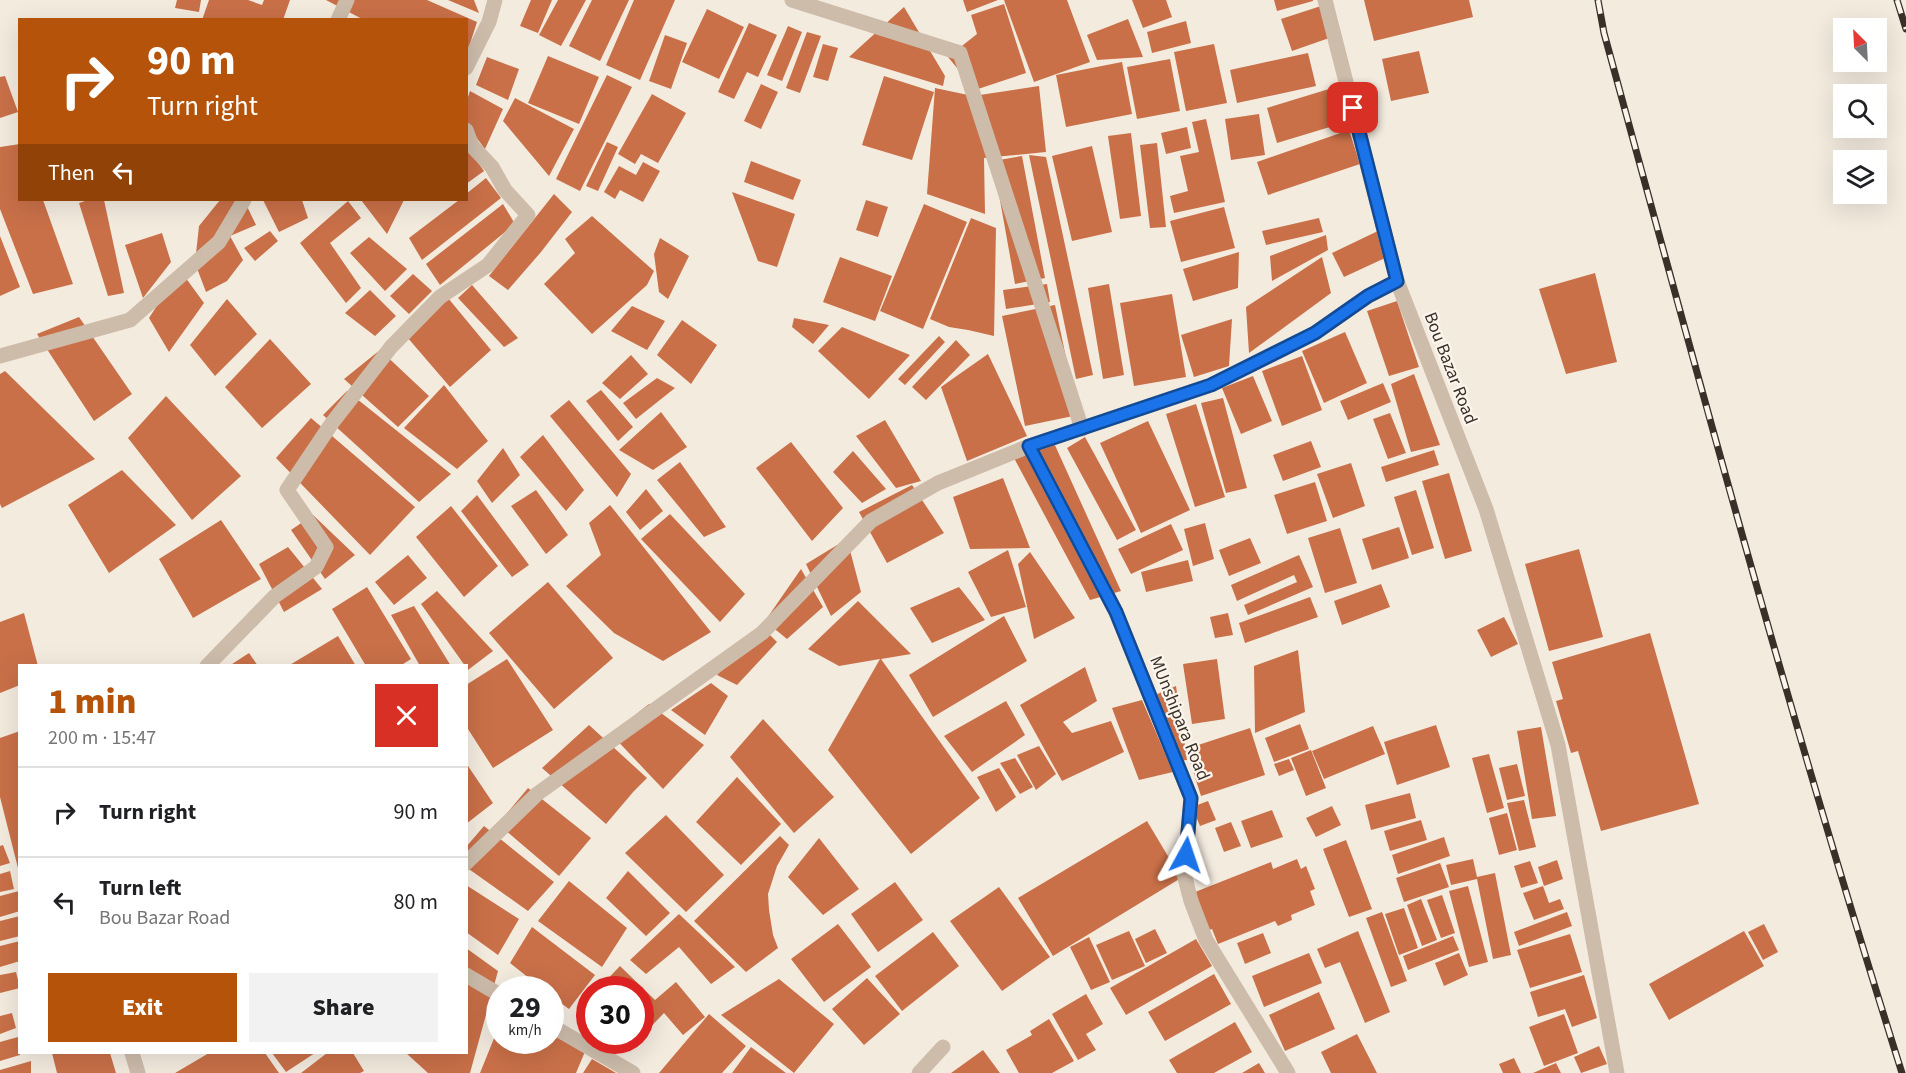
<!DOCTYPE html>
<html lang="en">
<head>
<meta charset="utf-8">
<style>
	:root { --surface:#fff; --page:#f2f2f2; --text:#202124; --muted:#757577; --line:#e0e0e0; --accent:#b45309 }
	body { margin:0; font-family:"Source Sans 3",sans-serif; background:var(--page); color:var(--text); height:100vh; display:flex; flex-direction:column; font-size:22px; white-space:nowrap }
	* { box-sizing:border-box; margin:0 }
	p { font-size:20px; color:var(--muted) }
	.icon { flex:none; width:33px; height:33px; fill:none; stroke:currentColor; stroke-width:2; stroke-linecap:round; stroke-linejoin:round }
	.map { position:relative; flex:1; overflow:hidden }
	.drawer { position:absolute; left:18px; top:664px; width:450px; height:390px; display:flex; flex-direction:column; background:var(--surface); border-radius:0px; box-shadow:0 6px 24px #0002 }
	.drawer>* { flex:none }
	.hud { position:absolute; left:18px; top:18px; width:450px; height:183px; border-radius:0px; box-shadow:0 6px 24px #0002; background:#b45309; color:#fff; overflow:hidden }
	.needle { width:39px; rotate:336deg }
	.tools { position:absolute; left:1833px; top:18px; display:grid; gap:12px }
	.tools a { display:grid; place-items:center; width:54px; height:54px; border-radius:0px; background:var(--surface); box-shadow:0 6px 24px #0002; font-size:30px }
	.speed { position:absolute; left:486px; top:976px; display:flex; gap:12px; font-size:30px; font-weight:700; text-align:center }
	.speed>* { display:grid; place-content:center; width:78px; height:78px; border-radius:50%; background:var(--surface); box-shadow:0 6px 24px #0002; line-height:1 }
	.speed small { font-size:15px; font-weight:400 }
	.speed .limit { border:9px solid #d22; background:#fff; color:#111 }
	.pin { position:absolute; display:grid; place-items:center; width:51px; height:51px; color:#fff; margin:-26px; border-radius:12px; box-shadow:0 3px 9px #0006 }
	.me { position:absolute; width:66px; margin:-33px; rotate:5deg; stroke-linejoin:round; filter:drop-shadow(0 0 4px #0008) }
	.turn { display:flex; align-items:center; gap:21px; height:126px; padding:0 30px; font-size:27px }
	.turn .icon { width:78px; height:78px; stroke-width:2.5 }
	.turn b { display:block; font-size:42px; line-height:51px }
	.then { display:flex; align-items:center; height:57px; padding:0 30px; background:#0003; gap:12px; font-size:22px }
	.round { display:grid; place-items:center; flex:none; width:63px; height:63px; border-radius:0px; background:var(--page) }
	.summary { display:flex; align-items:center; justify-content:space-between; height:102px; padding:0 30px }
	h1 { font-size:36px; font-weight:800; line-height:45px; color:var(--accent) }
	.action { display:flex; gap:12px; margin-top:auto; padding:12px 30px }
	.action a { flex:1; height:69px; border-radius:0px; background:var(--accent); color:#fff; font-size:24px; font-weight:800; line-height:69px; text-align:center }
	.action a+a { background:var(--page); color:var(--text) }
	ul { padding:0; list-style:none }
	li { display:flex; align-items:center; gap:18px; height:90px; padding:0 30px; border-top:2px solid var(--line) }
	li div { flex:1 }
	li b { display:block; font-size:22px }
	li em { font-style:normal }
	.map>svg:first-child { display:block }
</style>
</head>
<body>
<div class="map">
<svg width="1906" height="1073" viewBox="0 0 1906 1073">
	<rect width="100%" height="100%" fill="#f4ebdf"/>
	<path fill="#c97048" d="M177 0H201L199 12 175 8Z
		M209 0H248L262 5 264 0H290L283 20H202Z
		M326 0H427L477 22 467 53 466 20H364Z
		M448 0H474L479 13Z
		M531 0H552L538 33 520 26Z
		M558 0H586L561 46 539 35Z
		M592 0H629L600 61 569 46Z
		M634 0H675L640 80 606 65Z
		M963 0H998L967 12Z
		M1004 0H1067L1090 62 1034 82Z
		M1132 0H1166L1172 17 1143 28Z
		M1274 0H1313V1L1277 11Z
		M1364 0H1469L1473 17 1374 41Z
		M1004 4 1026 73 975 90 948 57 977 34 971 15Z
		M1321 6 1332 37 1292 51 1281 19Z
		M904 7 945 76 943 86 849 57Z
		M707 9 744 27 719 79 682 62Z
		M1128 19 1143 57 1097 60 1087 35Z
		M1186 21 1191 43 1152 53 1147 32Z
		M749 23 777 35 758 77 747 72 734 99 718 92Z
		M788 26 802 32 782 81 767 75Z
		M807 32 821 36 800 93 786 88Z
		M665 35 687 43 671 89 649 81Z
		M823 44 838 48 828 81 813 77Z
		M1214 44 1227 103 1186 111 1174 52Z
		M1419 51 1429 93 1391 101 1382 59Z
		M1308 53 1316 86 1237 103 1230 70Z
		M548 56 599 77 579 124 528 103Z
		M487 57 519 69 508 100 476 85Z
		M1170 59 1180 111 1137 119 1127 67Z
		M1122 62 1132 114 1066 127 1056 75Z
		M607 75 632 87 580 191 556 179Z
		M5 76 18 112 0 118V77Z
		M884 76 934 92 912 160 862 145Z
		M761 84 778 92 761 129 744 121Z
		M1342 85 1353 120 1277 143 1267 108Z
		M1039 86 1046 152 984 158 985 214 927 194 935 88 973 96Z
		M470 91 503 109 485 149 466 124V103Z
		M652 94 686 113 658 163 641 154 635 164 618 154Z
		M515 98 574 129 549 176 503 121Z
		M1259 114 1265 155 1231 160 1225 119Z
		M1206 119 1225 202 1174 213 1170 196 1188 191 1180 156 1199 152 1192 122Z
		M1187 127 1191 148 1166 154 1161 133Z
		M1349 130 1360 164 1268 195 1257 162Z
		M1131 133 1141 216 1120 219 1108 136Z
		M607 142 618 147 598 191 586 186Z
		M1157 143 1166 227 1150 228 1140 145Z
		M20 144V200H43L73 284 33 294 0 209V147Z
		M466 146 484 171 466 184Z
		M1092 146 1112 232 1072 241 1052 156Z
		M1029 155 1046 157 1093 375 1076 379Z
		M1022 156 1045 278 1015 284 993 161Z
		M751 161 801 180 793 200 744 182Z
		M643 162 660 171 643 202 620 190 615 199 604 192 619 166 636 175Z
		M486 178 501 198 422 260 409 238 459 200H466V194Z
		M732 192 795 214 777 267 758 261Z
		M554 194 572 212 541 252 508 290 489 276Z
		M88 200H104L124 293 108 296 79 203Z
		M220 200H244L256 225 230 236 243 260 227 281 206 292 195 263 199 226Z
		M263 200H302L308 218 279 232Z
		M361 200H404L387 234Z
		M866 200 888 207 878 237 856 230Z
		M348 201 361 218 330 243 361 288 346 303 300 243Z
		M503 204 515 224 440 285 426 264Z
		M924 204 967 222 923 329 880 311Z
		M1224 207 1235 248 1181 262 1170 221Z
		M592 216 654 271 647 285 592 334 544 284 575 253 565 239Z
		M971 218 996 228 994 336 968 330 949 327 930 319Z
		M1319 218 1323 232 1266 245 1262 231Z
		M1380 230 1385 258 1344 277 1332 253Z
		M270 231 278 241 255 261 244 248Z
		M162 233 171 262 143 298 125 245Z
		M1326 235 1328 250 1272 281 1270 256Z
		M0 236 20 287 0 296Z
		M369 237 407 269 385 291 350 253Z
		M660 238 689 256 668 299 659 292 654 254Z
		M1239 252 1238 288 1193 301 1183 269Z
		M840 257 892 276 875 321 823 302Z
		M1322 257 1331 293 1249 353 1246 307Z
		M180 270 204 303 169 352 149 318Z
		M1595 273 1617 362 1566 374 1539 289Z
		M413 274 432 291 409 314 390 296Z
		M1047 284 1050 302 1006 309 1003 290Z
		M1109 284 1124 375 1103 379 1088 288Z
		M472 285 518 338 504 347 458 298Z
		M370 290 396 316 375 336 345 313Z
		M1172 294 1186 377 1134 386 1120 303Z
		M448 298 491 350 450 387 407 337Z
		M227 299 257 334 215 376 190 345Z
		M1397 301 1419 367 1389 376 1367 311Z
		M1055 305 1078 415 1025 426 1002 316Z
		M632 306 665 321 647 350 611 331Z
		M79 317 132 394 94 421 37 334Z
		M794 318 829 325 813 344 792 327Z
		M1232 319 1229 366 1194 377 1181 335Z
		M682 320 717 345 691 384 657 355Z
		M842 327 910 355 869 399 818 351Z
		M1345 332 1367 383 1324 403 1302 351Z
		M939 336 945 342 905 385 898 379Z
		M270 339 311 384 262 428 225 387Z
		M956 340 970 355 926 400 912 387Z
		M380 350 429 396 398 427 344 379Z
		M988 354 1027 436 967 461 941 387Z
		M631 355 648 374 620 399 602 383Z
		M1302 356 1322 410 1282 426 1262 371Z
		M5 371 95 459 2 508 0 504V374Z
		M1414 374 1440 445 1411 452 1391 384Z
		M1253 376 1272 421 1241 434 1222 388Z
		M657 378 675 388 636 419 623 403Z
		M1383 383 1391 402 1348 420 1340 401Z
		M444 385 488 441 457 469 404 428Z
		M601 390 633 427 618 441 586 401Z
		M347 391 451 474 419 502 323 415Z
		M166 396 241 476 192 520 128 438Z
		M1223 398 1247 488 1226 493 1201 403Z
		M569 400 631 474 617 497 550 416Z
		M1196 404 1225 497 1195 507 1166 414Z
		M661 412 687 447 653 470 619 450Z
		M1390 413 1406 453 1388 459 1373 419Z
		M311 418 415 507 370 555 276 458Z
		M885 420 921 481 896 488 856 436Z
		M1148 421 1190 510 1141 533 1100 443Z
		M543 435 584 490 566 511 520 457Z
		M1085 437 1136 530 1117 540 1067 448Z
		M1311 441 1321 467 1283 481 1273 455Z
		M791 442 843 508 812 541 756 468Z
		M1054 443 1121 591 1090 600 1014 458Z
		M503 448 520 475 492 503 477 481Z
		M1434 450 1439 465 1386 482 1381 467Z
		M853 451 886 489 862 503 833 472Z
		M680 462 726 527 704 537 657 480Z
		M1351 463 1365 506 1333 518 1317 474Z
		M122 470 176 525 109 573 68 505Z
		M1449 473 1472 551 1445 559 1422 481Z
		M1003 478 1030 548 970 549 953 497Z
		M1315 482 1327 521 1287 534 1274 495Z
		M912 485 944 533 887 563 859 512Z
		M646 489 663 511 640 530 626 512Z
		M536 490 568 535 546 554 511 506Z
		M1416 490 1434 548 1412 555 1394 497Z
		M477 495 529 565 512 577 461 511Z
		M610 505 711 632 663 661 614 633 566 586 601 555 589 523Z
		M451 506 498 566 464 597 416 537Z
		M670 514 745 594 720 622 641 539Z
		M313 515 355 555 325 579 291 530Z
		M221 520 261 579 193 618 159 559Z
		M1205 523 1214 559 1193 566 1184 529Z
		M1171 524 1183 550 1131 574 1118 549Z
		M1399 527 1409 558 1372 570 1362 539Z
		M1340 528 1357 583 1325 593 1308 538Z
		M1250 538 1261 563 1229 576 1219 550Z
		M847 539 861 592 831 616 806 564Z
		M288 547 322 589 284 612 259 564Z
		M1579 549 1603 637 1549 651 1525 564Z
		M1008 550 1026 607 991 617 968 572Z
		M1030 552 1075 618 1034 639 1018 564Z
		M408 555 427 578 394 605 375 582Z
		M1299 555 1313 587 1248 615 1244 605 1297 582 1294 575 1237 601 1231 585Z
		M1188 560 1193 581 1146 592 1141 572Z
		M801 569 823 607 787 639 765 621Z
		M548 582 613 658 554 709 489 633Z
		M1381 584 1390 607 1342 625 1334 601Z
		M367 587 411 659 400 666H366L332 609Z
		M959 587 985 620 932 643 910 608Z
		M437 591 493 651 468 670 421 604Z
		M1310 597 1318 617 1245 643 1239 623Z
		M858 601 911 654 881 659 980 798 911 854 828 750 880 659 839 666 808 649Z
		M414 606 451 666H420L391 615Z
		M24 613 38 666H20V685L0 693V622Z
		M1228 613 1233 635 1215 638 1210 617Z
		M1004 616 1027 661 933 717 909 675Z
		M1504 617 1518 644 1491 657 1477 630Z
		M760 625 777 642 737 685 717 675Z
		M1650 633 1699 804 1601 831 1578 751 1571 753 1556 701 1563 699 1552 662Z
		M338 636 356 666H288Z
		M1298 650 1305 712 1255 733 1254 666Z
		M249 653 258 666H229Z
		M507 659 553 730 493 768 466 726V685Z
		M1217 659 1225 719 1192 724 1183 664Z
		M1085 667 1097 701 1063 722 1072 733 1111 721 1124 752 1062 781 1020 705Z
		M711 683 728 696 705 735 671 710Z
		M1176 686 1187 760 1176 761 1155 695Z
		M1142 700 1173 772 1139 780 1112 708Z
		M1006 701 1025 735 972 772 944 736Z
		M649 704 704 745 663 789 611 734Z
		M763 719 834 797 794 833 730 757Z
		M1300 724 1309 749 1274 762 1265 738Z
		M589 725 647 778 634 791 606 824 542 768Z
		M1436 725 1450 767 1397 785 1384 742Z
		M1373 726 1385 754 1324 779 1312 751Z
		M1541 727 1556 816 1532 819 1517 731Z
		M1250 728 1265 775 1201 796 1186 749Z
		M20 731V872H19L0 797V738Z
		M1039 746 1056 774 1036 790 1017 755Z
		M1311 750 1326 788 1306 796 1291 758Z
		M1489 754 1504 808 1487 813 1472 758Z
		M1015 758 1033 787 1020 794 1000 763Z
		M1289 759 1294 770 1279 776 1274 764Z
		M466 763 493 803 466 824Z
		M1517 764 1525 796 1507 800 1499 768Z
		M999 768 1016 797 996 812 977 777Z
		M737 777 781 824 741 865 696 822Z
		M528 788 591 838 559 876 498 824Z
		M1410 793 1416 818 1371 830 1365 805Z
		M1524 800 1536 847 1519 851 1507 803Z
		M1208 801 1216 820 1200 826 1192 807Z
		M1332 806 1341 825 1316 837 1306 818Z
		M1272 810 1283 837 1251 848 1241 821Z
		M1507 813 1517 850 1499 855 1489 818Z
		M666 815 724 875 686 912 625 853Z
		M1421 820 1427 840 1390 851 1384 831Z
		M1147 821 1181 878 1053 956 1018 898Z
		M1231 822 1241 846 1224 852 1215 828Z
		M484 826 554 882 528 911 466 867V847Z
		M780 836 789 845 777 866 768 894 769 910 773 935 778 948 746 972 694 921Z
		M1444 837 1450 856 1398 874 1392 855Z
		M819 838 859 889 823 915 788 877Z
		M1346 840 1372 909 1349 917 1323 849Z
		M3 845 10 863 0 866V846Z
		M1297 859 1301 869 1306 866 1315 889 1310 891 1315 905 1291 915 1292 920 1278 926 1275 921 1218 944 1212 929 1205 931 1195 892 1271 862 1273 869Z
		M1473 859 1477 877 1495 873 1511 955 1493 959 1477 879 1451 885 1446 865Z
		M1557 860 1563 879 1544 886 1538 867Z
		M1530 861 1538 883 1521 888 1514 866Z
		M1440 863 1449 887 1404 902 1396 878Z
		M10 871 14 889 0 892V874Z
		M628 871 670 913 646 936 606 898Z
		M569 881 627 928 602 967 538 921Z
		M895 882 923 920 878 952 851 914Z
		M466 885 519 919 498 955 466 932Z
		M1468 886 1488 962 1469 967 1449 891Z
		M1543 886 1549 903 1560 899 1564 909 1534 920 1523 893Z
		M999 887 1050 957 1002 991 950 921Z
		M19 891 20 911 0 917V896Z
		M1442 895 1455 933 1441 938 1427 900Z
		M1421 899 1437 940 1422 946 1407 905Z
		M1404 908 1418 948 1399 955 1385 914Z
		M1382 912 1407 981 1391 987 1366 918Z
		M1567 912 1572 926 1519 946 1514 932Z
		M679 914 735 967 711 984 679 947 646 974 630 960Z
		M20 916V936L0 941V921Z
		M838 924 871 967 824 1002 791 959Z
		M1764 924 1778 952 1763 960 1748 932Z
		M532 927 595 975 569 1009 550 995V990H544L510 963Z
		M1155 929 1167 953 1146 963 1135 939Z
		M1129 931 1145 966 1112 980 1096 945Z
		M1358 931 1390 1012 1365 1023 1340 962 1325 968 1317 949Z
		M1744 931 1764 966 1669 1020 1649 984Z
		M933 932 959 966 902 1011 875 976Z
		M1263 933 1271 953 1245 964 1237 943Z
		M1570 934 1582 972 1530 988 1517 950Z
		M1453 936 1459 950 1408 970 1403 956Z
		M1089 937 1110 982 1091 990 1070 947Z
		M1196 939 1212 966 1126 1015 1110 988Z
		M20 941V961L0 967V946Z
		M466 948 498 971 470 1073H428L406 1053H466Z
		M1309 953 1322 983 1264 1007 1252 976Z
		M1459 953 1468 975 1444 986 1435 963Z
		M620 966 655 1000 676 982 705 1017 683 1035 664 1013 640 1038V990H597Z
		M16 972 20 988 0 993V975Z
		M1214 974 1231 1004 1165 1041 1148 1012Z
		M1584 975 1597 1018 1572 1027 1565 1009 1538 1017 1530 992Z
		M867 978 900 1014 864 1045 832 1009Z
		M779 979 834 1024 794 1073 721 1015Z
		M1319 992 1335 1029 1285 1051 1269 1015Z
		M1086 994 1103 1024 1086 1034 1096 1050 1078 1060 1052 1014Z
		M12 1013 16 1028 0 1034V1016Z
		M709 1014 746 1046 722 1073H659Z
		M1564 1014 1578 1053 1544 1066 1529 1027Z
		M1049 1019 1074 1061 1052 1073H1019L1006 1050 1032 1035 1030 1031Z
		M1235 1022 1252 1052 1214 1073H1177L1169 1060Z
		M499 1026 500 1041H550V1027L589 1042 576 1073H480Z
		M1357 1034 1377 1073H1331L1321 1052Z
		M18 1037 20 1055 0 1061V1042Z
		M618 1041H637L628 1051Z
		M1599 1046 1607 1064 1581 1073 1574 1057Z
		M751 1047 786 1073H732Z
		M983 1050 1000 1073H951Z
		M52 1053H110L116 1073H57Z
		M209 1053H265L279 1073H175Z
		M272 1053H315L286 1072Z
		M327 1053H353L364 1071 360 1073H301Z
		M1514 1058 1521 1073H1503L1499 1064Z
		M592 1059 616 1073H583Z
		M31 1061V1073H0V1070Z
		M1259 1063 1265 1073H1242Z
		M1556 1063 1561 1073H1533Z"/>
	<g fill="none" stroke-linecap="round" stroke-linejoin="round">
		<path stroke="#cdbcaa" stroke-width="15" d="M792 0 960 53 1082 429
			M1325 0 1397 281 1486 509 1558 745 1617 1073
			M338 20 347 0
			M466 68 489 22 495 0
			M0 356 130 320 219 242 244 200
			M1029 446 1116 612 1191 798 1184 874 1191 901 1206 940 1288 1073
			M207 666 275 596 316 567 326 547 287 490 332 423 391 347 440 297 488 265 528 215 505 190 492 167 472 146 466 130
			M466 863 537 794 762 633 871 521 938 483 1029 446 1211 385 1315 333 1368 296 1397 281
			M466 975 500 995
			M550 1025 633 1073
			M132 1053 138 1073
			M919 1073 943 1047"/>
		<g stroke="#3a302a" stroke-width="7">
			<path id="rail" d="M1598 0 1604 33C1699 381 1793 729 1902 1073
				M1897 0 1906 29"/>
		</g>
		<use href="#rail" stroke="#fbf5ec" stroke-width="4.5" stroke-dasharray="14" stroke-linecap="butt"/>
	</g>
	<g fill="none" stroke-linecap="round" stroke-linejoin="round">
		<g stroke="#114b97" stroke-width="15">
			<path id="route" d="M1186 855 1191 798 1116 612 1029 446 1211 385 1315 333 1368 296 1397 281 1353 108"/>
		</g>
		<use href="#route" stroke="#1a73e8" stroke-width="10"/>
	</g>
	<g text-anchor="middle" stroke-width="4.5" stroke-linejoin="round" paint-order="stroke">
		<g font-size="18" fill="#3a302a" stroke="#fbf5ec">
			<text transform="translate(1451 368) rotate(69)" y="6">Bou Bazar Road</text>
			<text transform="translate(1180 718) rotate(68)" y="6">MUnshipara Road</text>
		</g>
	</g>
</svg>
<div class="tools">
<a><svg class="needle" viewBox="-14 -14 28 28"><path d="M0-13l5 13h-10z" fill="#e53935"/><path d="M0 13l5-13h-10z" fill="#757577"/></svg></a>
<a><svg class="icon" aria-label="search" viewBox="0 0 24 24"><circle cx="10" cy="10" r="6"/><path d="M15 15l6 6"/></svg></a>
<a><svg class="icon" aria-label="layers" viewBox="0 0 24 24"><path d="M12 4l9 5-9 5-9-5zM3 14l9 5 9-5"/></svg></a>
</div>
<div class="speed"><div>29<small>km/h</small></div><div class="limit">30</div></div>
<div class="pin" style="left:1353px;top:108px;background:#d93025"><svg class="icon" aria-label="arrive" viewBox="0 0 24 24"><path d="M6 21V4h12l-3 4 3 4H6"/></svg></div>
<svg class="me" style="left:1186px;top:855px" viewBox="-20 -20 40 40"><path d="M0-17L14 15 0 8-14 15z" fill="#1a73e8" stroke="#fff" stroke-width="4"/></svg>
<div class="hud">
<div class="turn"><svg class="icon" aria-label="right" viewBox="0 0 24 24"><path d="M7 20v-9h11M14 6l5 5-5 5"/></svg><div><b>90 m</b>Turn right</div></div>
<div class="then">Then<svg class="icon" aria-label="left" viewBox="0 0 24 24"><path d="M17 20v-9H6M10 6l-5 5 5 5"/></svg></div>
</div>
<section class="drawer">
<div class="summary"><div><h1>1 min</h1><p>200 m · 15:47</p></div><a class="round" style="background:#d93025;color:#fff"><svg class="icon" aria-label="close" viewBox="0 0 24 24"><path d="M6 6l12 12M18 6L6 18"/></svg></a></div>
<ul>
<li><svg class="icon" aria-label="right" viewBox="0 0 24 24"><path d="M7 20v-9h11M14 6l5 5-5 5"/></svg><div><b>Turn right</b></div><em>90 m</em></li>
<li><svg class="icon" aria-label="left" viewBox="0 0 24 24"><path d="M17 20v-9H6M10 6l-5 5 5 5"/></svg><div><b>Turn left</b><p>Bou Bazar Road</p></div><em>80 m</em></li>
</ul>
<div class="action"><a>Exit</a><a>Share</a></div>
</section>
</div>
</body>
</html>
